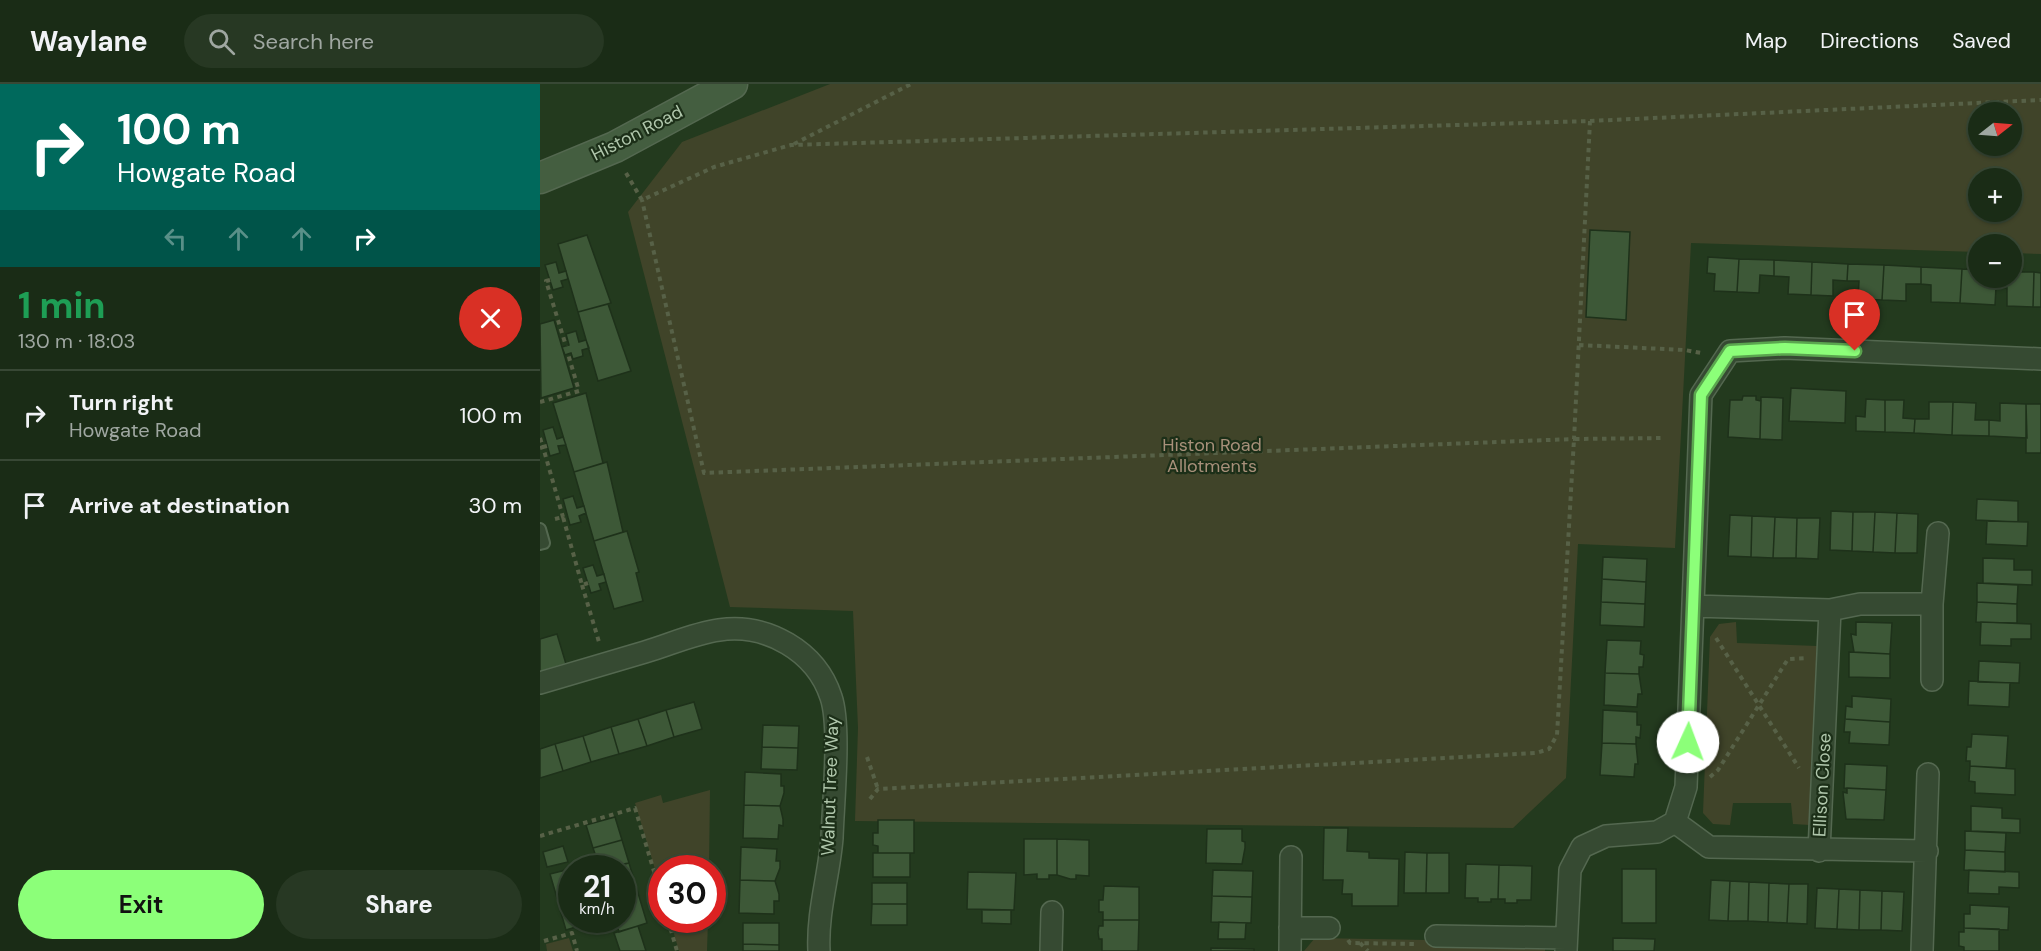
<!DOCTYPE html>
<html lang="en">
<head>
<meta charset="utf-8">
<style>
	:root { --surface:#1a2c16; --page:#273823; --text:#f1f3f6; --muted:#9fa7a1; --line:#384835; --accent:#8cff79 }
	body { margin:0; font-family:"DM Sans",sans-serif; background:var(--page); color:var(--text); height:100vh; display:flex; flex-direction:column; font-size:22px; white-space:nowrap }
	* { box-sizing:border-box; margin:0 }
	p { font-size:20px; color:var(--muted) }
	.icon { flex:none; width:33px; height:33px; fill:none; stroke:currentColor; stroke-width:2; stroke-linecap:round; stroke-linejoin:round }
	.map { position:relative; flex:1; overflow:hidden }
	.drawer { display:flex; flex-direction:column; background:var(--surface); width:540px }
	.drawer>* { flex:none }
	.hud { background:#00695c; color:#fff; overflow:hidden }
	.needle { width:39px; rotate:73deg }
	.controls { position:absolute; left:1428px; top:18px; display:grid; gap:12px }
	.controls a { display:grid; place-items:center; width:54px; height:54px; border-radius:50%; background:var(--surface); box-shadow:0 2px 4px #0004,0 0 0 2px var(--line); font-size:30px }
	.speed { position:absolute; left:18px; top:771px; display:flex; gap:12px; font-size:30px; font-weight:700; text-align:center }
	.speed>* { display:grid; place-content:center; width:78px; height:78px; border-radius:50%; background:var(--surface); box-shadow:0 2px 4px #0004,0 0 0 2px var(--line); line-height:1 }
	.speed small { font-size:15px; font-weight:400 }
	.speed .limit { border:9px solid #d22; background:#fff; color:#111 }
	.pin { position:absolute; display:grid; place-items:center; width:51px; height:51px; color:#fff; margin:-62px -26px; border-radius:50% 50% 50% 0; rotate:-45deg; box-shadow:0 0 6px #0007 }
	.pin .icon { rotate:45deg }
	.me { position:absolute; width:66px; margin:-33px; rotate:2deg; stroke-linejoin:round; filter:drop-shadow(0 0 4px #0008) }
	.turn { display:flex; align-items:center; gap:21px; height:126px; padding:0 18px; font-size:27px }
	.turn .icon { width:78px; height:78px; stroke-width:2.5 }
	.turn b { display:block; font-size:42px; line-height:51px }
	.lanes { display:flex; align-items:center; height:57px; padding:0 18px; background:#0003; justify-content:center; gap:30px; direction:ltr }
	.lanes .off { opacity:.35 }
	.round { display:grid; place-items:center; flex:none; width:63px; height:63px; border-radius:32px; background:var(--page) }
	.summary { display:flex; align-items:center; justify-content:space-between; height:102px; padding:0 18px }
	h1 { font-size:36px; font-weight:700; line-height:45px; color:#1e9e55 }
	.button { display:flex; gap:12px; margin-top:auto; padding:12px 18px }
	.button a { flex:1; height:69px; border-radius:36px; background:var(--accent); color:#111; font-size:24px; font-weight:700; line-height:69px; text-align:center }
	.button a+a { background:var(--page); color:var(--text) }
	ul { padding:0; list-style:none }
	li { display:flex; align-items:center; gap:18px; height:90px; padding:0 18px; border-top:2px solid var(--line) }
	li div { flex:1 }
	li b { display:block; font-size:22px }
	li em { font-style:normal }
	header { display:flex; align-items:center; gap:36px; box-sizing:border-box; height:84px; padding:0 30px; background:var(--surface); border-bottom:2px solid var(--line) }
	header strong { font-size:28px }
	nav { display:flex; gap:33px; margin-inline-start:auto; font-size:21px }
	.search { width:420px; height:54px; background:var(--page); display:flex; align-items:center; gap:15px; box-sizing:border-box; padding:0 21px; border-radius:33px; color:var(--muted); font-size:22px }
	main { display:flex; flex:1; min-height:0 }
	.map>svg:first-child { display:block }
</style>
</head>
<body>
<header>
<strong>Waylane</strong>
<div class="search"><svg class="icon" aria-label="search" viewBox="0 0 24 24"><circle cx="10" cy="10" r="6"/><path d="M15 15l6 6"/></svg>Search here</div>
<nav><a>Map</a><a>Directions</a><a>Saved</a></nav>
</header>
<main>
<section class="drawer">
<div class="hud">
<div class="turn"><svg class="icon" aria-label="right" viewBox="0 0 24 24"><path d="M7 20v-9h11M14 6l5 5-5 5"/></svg><div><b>100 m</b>Howgate Road</div></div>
<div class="lanes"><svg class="icon off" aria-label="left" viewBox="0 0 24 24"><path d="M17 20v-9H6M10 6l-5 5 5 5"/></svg><svg class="icon off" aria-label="ahead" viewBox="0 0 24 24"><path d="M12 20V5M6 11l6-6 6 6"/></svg><svg class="icon off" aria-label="ahead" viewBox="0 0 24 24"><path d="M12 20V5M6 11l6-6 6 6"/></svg><svg class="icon" aria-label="right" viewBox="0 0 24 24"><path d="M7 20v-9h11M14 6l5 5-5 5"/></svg></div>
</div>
<div class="summary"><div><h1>1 min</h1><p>130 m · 18:03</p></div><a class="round" style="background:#d93025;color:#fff"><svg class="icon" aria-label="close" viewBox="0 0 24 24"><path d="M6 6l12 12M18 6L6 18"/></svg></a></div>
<ul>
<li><svg class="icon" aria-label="right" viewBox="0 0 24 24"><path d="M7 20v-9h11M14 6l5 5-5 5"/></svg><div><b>Turn right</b><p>Howgate Road</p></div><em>100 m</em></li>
<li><svg class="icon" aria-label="arrive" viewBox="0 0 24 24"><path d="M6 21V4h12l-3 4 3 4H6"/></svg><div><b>Arrive at destination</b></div><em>30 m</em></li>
</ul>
<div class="button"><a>Exit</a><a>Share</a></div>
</section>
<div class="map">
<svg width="1501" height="867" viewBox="0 0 1501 867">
	<rect width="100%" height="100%" fill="#233a1e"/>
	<path fill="#404429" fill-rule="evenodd" d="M290 0H1501V170L1472 169V160H1438V168L1151 159 1135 464 1038 460 1026 694 973 744 315 737 318 644 313 527 190 523 88 128 142 58ZM1438 28H1472V62H1438ZM1438 94H1472V128H1438Z
		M1196 538 1197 559 1277 562 1270 741 1253 740 1251 719H1193L1190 741 1173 740 1163 729 1170 553 1179 540Z
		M170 706 169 784H122L121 805 95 719 121 711 123 719Z
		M130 836H168L167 867H139Z
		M29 854 33 867H7L6 860Z
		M775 854 1005 858V867H764Z"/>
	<path fill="#3d5837" stroke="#1e311a" stroke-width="1.5" d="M1050 146 1090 148 1086 236 1046 233Z
		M47 151 71 219 38 228 18 160Z
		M1168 173 1199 175 1197 208 1174 207 1175 190 1167 189Z
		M1199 175 1234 176V192L1220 191 1219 209 1197 208Z
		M1234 176 1272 178 1271 211 1248 210 1249 193 1234 192Z
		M16 178 19 189 26 187 28 195 21 197 23 203 13 206 5 181Z
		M1272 178 1308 180 1307 197 1293 196V212L1271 211Z
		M1308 180 1344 181 1342 216 1318 215 1319 197H1307Z
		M1344 181 1381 183V200H1366V217L1342 216Z
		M1381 183 1422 185 1420 219 1391 218V201L1381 200Z
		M1422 185 1438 186V194H1461V203H1456L1455 221 1420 219Z
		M1472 188H1494L1493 223 1467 222V204L1461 203V194H1472Z
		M1494 188 1501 189V223H1493Z
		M68 220 91 287 58 297 38 228Z
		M14 236 34 304 1 314 0 240Z
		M36 247 39 258 46 256 49 264 42 266 43 272 33 275 31 269 25 271 22 263 29 261 26 250Z
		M1251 304 1306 307 1305 339 1249 337Z
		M46 309 63 379 34 388 13 319Z
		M1203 312H1216V316L1221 317 1220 355 1188 353 1190 316H1202Z
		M1221 313 1243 314 1242 356 1220 355Z
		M1326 315 1345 316V348L1316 347V332L1325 333Z
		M1345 316H1364L1363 334 1375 335 1374 349 1345 348Z
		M1389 318H1413L1412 351 1374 349 1375 335H1389Z
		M1413 318 1436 319 1435 336H1449V352L1412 351Z
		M1460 319 1486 320 1487 354 1449 352V336L1460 337Z
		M1486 320H1501V369H1486Z
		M13 343 17 355 23 353 26 361 18 362 20 369 10 372 3 346Z
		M67 378 83 448 54 457 34 388Z
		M33 412 37 424 44 422 46 429 39 432 41 438 30 441 23 415Z
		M1437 415 1478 417V438L1436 436Z
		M1291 427 1313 428 1312 467 1290 466Z
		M1313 428H1335L1333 468 1312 467Z
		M1335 428 1357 429 1355 469 1333 468Z
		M1357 429 1378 430 1377 469H1355Z
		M1190 431 1212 432 1211 473 1188 472Z
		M1212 432 1235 433 1233 474 1211 473Z
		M1235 433 1257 434 1256 474H1233Z
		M1257 434H1280L1278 475 1256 474Z
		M1447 437 1488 438 1487 462 1446 460Z
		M87 447 99 488 96 489 103 517 74 525 54 457Z
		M1063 473 1107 475 1106 498 1062 495Z
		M1443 474 1474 475V486H1492V501L1443 499Z
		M53 481 57 492 64 490 66 498 59 500 61 506 51 509 43 484Z
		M1062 495 1106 498 1105 520 1061 518Z
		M1437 499 1478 501 1477 520 1437 518Z
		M1061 518 1105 520 1104 543 1060 541Z
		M1437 518 1477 520V539L1436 538Z
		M1316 538 1352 539 1350 570 1314 568 1311 550 1316 551Z
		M1441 538 1491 540V555H1471V562L1440 561Z
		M17 550 26 580 0 588V555Z
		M1067 556 1101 557 1100 570 1104 571 1103 583H1099V590L1065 589Z
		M1309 568 1350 570V594L1309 593Z
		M1439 577 1480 579 1479 599 1438 598Z
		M1065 589 1099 590 1102 610H1098L1097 623 1064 621Z
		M1429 597 1470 599 1469 623 1428 621Z
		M1312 612 1351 615 1350 638 1305 635 1306 622 1312 623Z
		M154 618 162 645 134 653 126 626Z
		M126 626 134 653 107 662 98 635Z
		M1063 626 1097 628V641H1101L1100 654 1096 653V660L1062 659Z
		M98 635 107 662 79 670 71 643Z
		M1305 635 1350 638 1349 661 1309 659 1310 648H1304Z
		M223 641 259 642 258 664 222 663Z
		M71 643 79 670 51 678 43 652Z
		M1432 650 1468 652 1466 684 1430 682V677H1426L1427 663H1431Z
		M43 652 51 678 23 687 15 660Z
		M1062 659 1096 660 1098 680H1095L1094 693 1060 691Z
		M15 660 23 687 0 694V665Z
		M222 663 258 664 257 686 221 685Z
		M1305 680 1347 682 1346 706 1304 704Z
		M1430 682 1475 685V711L1435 709V698L1429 697Z
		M205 688 241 690V702H244V709L240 722 204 721Z
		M1307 704 1346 706 1344 736 1306 735 1303 708 1307 709Z
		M204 721 240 722 243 735V742L239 741 238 755 203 754Z
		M1431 722 1462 724V734L1480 735V749L1431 747Z
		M75 733 82 756 53 764 46 741Z
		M338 736H374V769H338V762L333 761V749H338Z
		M784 744H808L807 767 829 768V774L859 775 858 822H812V810H802L803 796H783Z
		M667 745H702V757L705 758V764L702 780 666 779Z
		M1425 747 1466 749 1465 768 1425 766Z
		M484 755H517V791H509V795H497V790L484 791Z
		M517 755 549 756V792L536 791V795H530L517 791Z
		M82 756 89 779 60 784 53 764Z
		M23 762 28 778 7 783 3 768Z
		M201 763 237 765 236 777H240V784L235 797 200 796Z
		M1425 766 1465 768V788L1424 786Z
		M865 768 887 769 886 809H864Z
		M333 769H370V793H333Z
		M887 769H909V809H886Z
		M89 779 98 809 82 814V784H70Z
		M926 780 959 781 958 815H951V818H938V814H925Z
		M959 781 992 782 991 816H977V819H965V815H958Z
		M30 785 32 810 17 814 10 790Z
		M1082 785H1116V839H1082Z
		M673 786 713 787 712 813 672 812Z
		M1429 786 1479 788V804L1459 803V810L1428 809Z
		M428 788 476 789 474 826 427 825Z
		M200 796 235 797 239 810V817H234V830L199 829Z
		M1171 796 1190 797 1188 837 1169 836Z
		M1190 797 1209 798 1208 837H1188Z
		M1209 798 1229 799 1228 838 1208 837Z
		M332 799H367V820H332Z
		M1229 799 1249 800 1247 839 1228 838Z
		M1249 800H1268L1267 840 1247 839Z
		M564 802 599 803V836H563V828H559V816H563Z
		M1277 804 1299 805 1297 845 1275 844Z
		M1299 805 1320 806 1319 846 1297 845Z
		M1320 806 1342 807 1341 846H1319Z
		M1342 807 1364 808 1362 847 1341 846Z
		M98 809 107 839 79 848 75 836H82V814Z
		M672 812 712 813 711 839 671 838Z
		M32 818V836H45L46 840 26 846 19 822Z
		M332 820H367V841H331Z
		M1430 821 1469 823 1468 846 1424 844V830H1430Z
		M442 826H471V840L442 839Z
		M563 836H599L598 867H562V855H559L558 848 559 842H563Z
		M679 838 706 839 705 855H678Z
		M203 839H239V861L203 860Z
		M98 842 106 867H80L74 849Z
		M1424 844 1459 845V867H1424V863L1419 862V848H1424Z
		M1073 854 1115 855 1114 867H1073Z
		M203 860 239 861V867H203Z
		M671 864 714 865V867H671Z"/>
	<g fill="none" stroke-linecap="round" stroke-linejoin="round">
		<g stroke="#546850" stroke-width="14">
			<path id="lane" d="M0 445 4 459 0 460"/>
		</g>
		<g stroke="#546850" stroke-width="24">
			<path id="street" d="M1153 522 1290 526 1320 520H1392
				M1392 596V520L1398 449
				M0 599C35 589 70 578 105 568 129 561 155 549 179 546 227 539 276 567 291 613 301 642 293 720 292 754 289 792 277 828 279 867
				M1135 738 1146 703 1161 311 1190 267 1245 264 1501 275
				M1135 738 1169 763 1387 767
				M1279 767 1290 526
				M750 844H789
				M896 852 1026 854
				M511 867 512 828
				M750 867 751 773
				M1026 867 1030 786 1042 763 1066 752 1117 748 1135 738
				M1382 867 1388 690"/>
		</g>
		<g stroke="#546850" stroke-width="33">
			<path id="secondary" d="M0 94 75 63 192 0"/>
		</g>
		<path stroke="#576147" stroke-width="4" stroke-dasharray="4.5 4.5" stroke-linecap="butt" d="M1050 37 1501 16
			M254 60 371 0
			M86 89 102 116 174 83 251 61 1050 37 1034 355 164 389 102 116
			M10 196 6 197 26 262
			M1039 261 1145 266 1161 269
			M0 318 39 307 28 270
			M0 354 3 363 7 362
			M0 364 3 363 23 433 28 432
			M15 435 23 433 42 501 48 499
			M42 501 59 558
			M1176 554 1259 684
			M327 673 338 705
			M1170 693 1178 686 1248 575 1266 574
			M330 715 338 705 996 669 1009 665 1017 651 1034 355 1124 354
			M0 752 95 724 122 814
			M128 836 137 867
			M808 856 810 859 874 860
			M4 857 32 849 37 867
			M820 859 828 867"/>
		<use href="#lane" stroke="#364a32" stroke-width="10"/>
		<use href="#street" stroke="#364a32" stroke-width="21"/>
		<use href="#secondary" stroke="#445e40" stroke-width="30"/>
	</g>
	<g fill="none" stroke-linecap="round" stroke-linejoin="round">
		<g stroke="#5ba64f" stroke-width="15">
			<path id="route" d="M1148 658 1161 311 1190 267 1245 264 1315 267"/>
		</g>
		<use href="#route" stroke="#8cff79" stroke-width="10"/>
	</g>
	<g text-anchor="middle" stroke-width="4.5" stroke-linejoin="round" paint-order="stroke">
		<g font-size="18" fill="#b0c7ac" stroke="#1c2f18">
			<text transform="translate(97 49) rotate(-27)" y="6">Histon Road</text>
			<text transform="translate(1282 701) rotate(-87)" y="6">Ellison Close</text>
			<text transform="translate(290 702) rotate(-88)" y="6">Walnut Tree Way</text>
		</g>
		<g font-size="18" fill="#a8907a" stroke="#1c2f18">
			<text x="672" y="367">Histon Road<tspan x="672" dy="21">Allotments</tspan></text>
		</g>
	</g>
</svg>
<div class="controls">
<a><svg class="needle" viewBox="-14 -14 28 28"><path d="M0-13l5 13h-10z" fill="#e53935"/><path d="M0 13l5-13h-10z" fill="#9fa7a1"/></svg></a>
<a>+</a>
<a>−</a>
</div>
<div class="speed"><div>21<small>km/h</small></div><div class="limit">30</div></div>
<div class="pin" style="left:1315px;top:267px;background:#d93025"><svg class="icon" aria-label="arrive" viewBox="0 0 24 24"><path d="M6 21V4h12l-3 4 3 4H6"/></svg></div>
<svg class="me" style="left:1148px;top:658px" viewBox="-20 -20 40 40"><circle r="19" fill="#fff"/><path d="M0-13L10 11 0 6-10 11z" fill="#8cff79"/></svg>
</div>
</main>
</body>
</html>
